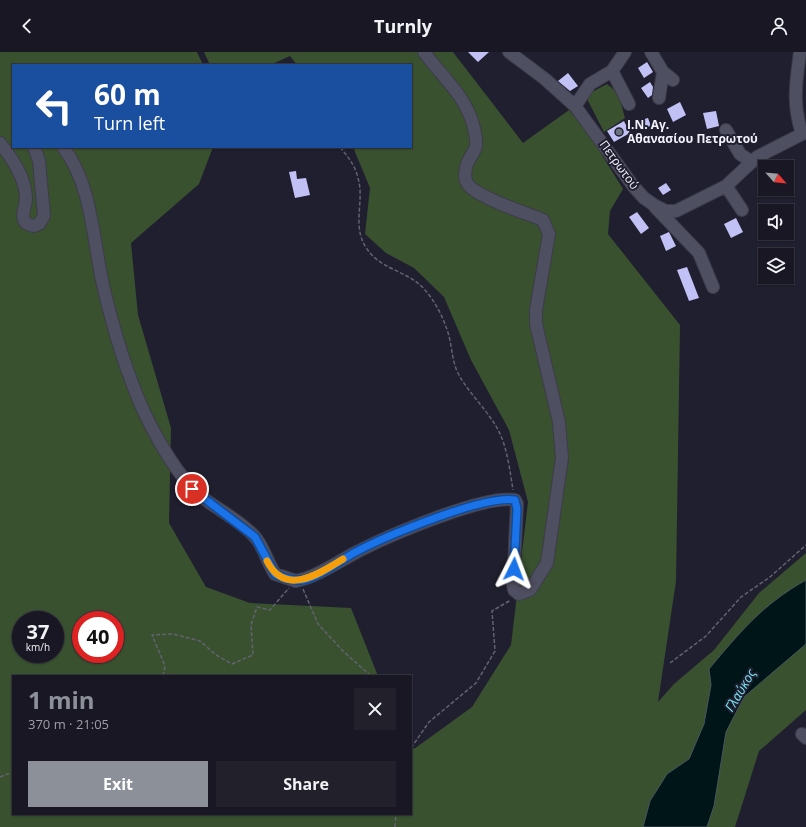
<!DOCTYPE html>
<html lang="en">
<head>
<meta charset="utf-8">
<style>
	:root { --surface:#181723; --page:#21202b; --text:#f1f3f6; --muted:#9f9fa6; --line:#363641; --accent:#8c9099 }
	body { margin:0; font-family:"Open Sans",sans-serif; background:var(--page); color:var(--text); height:100vh; display:flex; flex-direction:column; font-size:15px; white-space:nowrap }
	* { box-sizing:border-box; margin:0 }
	p { font-size:13px; color:var(--muted) }
	.icon { flex:none; width:22px; height:22px; fill:none; stroke:currentColor; stroke-width:2; stroke-linecap:round; stroke-linejoin:round }
	.map { position:relative; flex:1; overflow:hidden }
	.details { position:absolute; left:12px; top:623px; width:400px; height:140px; display:flex; flex-direction:column; background:var(--surface); border-radius:0px; box-shadow:0 1px 3px #0004,0 0 0 1px var(--line) }
	.details>* { flex:none }
	.guide { position:absolute; left:12px; top:12px; width:400px; height:84px; border-radius:0px; box-shadow:0 1px 3px #0004,0 0 0 1px var(--line); background:#1a4fa0; color:#fff; overflow:hidden }
	.needle { width:26px; rotate:117deg }
	.fabs { position:absolute; left:758px; top:108px; display:grid; gap:8px }
	.fabs a { display:grid; place-items:center; width:36px; height:36px; border-radius:0px; background:var(--surface); box-shadow:0 1px 3px #0004,0 0 0 1px var(--line); font-size:20px }
	.speed { position:absolute; left:12px; top:559px; display:flex; gap:8px; font-size:20px; font-weight:700; text-align:center }
	.speed>* { display:grid; place-content:center; width:52px; height:52px; border-radius:50%; background:var(--surface); box-shadow:0 1px 3px #0004,0 0 0 1px var(--line); line-height:1 }
	.speed small { font-size:10px; font-weight:400 }
	.speed .limit { border:6px solid #d22; background:#fff; color:#111 }
	.pin { position:absolute; display:grid; place-items:center; width:34px; height:34px; color:#fff; margin:-17px; border:2px solid #fff; border-radius:50%; box-shadow:0 1px 4px #0007 }
	.me { position:absolute; width:44px; margin:-22px; rotate:3deg; stroke-linejoin:round; filter:drop-shadow(0 0 3px #0008) }
	.turn { display:flex; align-items:center; gap:14px; height:84px; padding:0 16px; font-size:18px }
	.turn .icon { width:52px; height:52px; stroke-width:2.5 }
	.turn b { display:block; font-size:28px; line-height:34px }
	.round { display:grid; place-items:center; flex:none; width:42px; height:42px; border-radius:0px; background:var(--page) }
	.summary { display:flex; align-items:center; justify-content:space-between; height:68px; padding:0 16px }
	h1 { font-size:24px; font-weight:700; line-height:30px; color:var(--accent) }
	.primary-button { display:flex; gap:8px; margin-top:auto; padding:8px 16px }
	.primary-button a { flex:1; height:46px; border-radius:0px; background:var(--accent); color:#fff; font-size:16px; font-weight:700; line-height:46px; text-align:center }
	.primary-button a+a { background:var(--page); color:var(--text) }
	header { display:flex; justify-content:space-between; align-items:center; height:52px; padding:0 16px; background:var(--surface); font-size:18px; font-weight:700 }
	.map>svg:first-child { display:block }
</style>
</head>
<body>
<header><svg class="icon" aria-label="back" viewBox="0 0 24 24"><path d="M15 5l-7 7 7 7"/></svg>Turnly<svg class="icon" aria-label="person" viewBox="0 0 24 24"><circle cx="12" cy="8" r="4"/><path d="M4 21q1-7 8-7t8 7"/></svg></header>
<div class="map">
<svg width="806" height="775" viewBox="0 0 806 775">
	<rect width="100%" height="100%" fill="#201f2f"/>
	<path fill="#39512f" fill-rule="evenodd" d="M0 0H197L203 13H13V95H213L199 132 131 191 138 263 171 376 169 471 206 535 250 551 351 556 378 624H13V762H411V692L414 697 472 655 511 593 528 450 509 378 471 308 444 245 414 216 386 201 365 182 370 136 353 95H411V13H297L290 4 270 13H210L204 0H453L523 91 569 58 589 82 623 137 610 159 608 182 680 273 676 529 658 650 674 632 714 598 759 541 806 501V528C763 552 740 580 709 617L711 633 704 672 689 707 667 722 650 749 643 775H0ZM21 568H55V602H21ZM81 568H115V602H81Z
		M607 32 618 41 625 66 604 80 587 47 592 40Z
		M806 592V658L759 699 735 775H707L714 754 726 680 744 645Z"/>
	<path fill="#001518" stroke="#49585d" d="M806 528V592L744 645 726 680 714 754 707 775H643L650 749 667 722 689 707 704 672 711 633 709 617C740 580 763 552 806 528Z"/>
	<path fill="#c2c1f6" d="M468 0H489L478 10Z
		M647 10 653 20 644 26 638 16Z
		M568 21 578 34 570 39 558 29Z
		M650 30 653 35 652 43 648 46 641 36Z
		M680 50 686 63 673 70 667 57Z
		M716 59 719 74 707 77 703 61Z
		M648 66 651 74 644 77 641 68Z
		M624 69 630 81 614 90 607 79Z
		M296 119 297 127 306 126 310 143 295 146 289 120Z
		M666 131 671 138 663 143 658 136Z
		M637 160 649 176 641 182 629 165Z
		M736 166 743 180 731 186 724 172Z
		M669 180 676 194 666 199 660 184Z
		M687 215 699 246 689 249 677 218Z"/>
	<g fill="none" stroke-linecap="round" stroke-linejoin="round">
		<g stroke="#3d3c4a" stroke-width="14">
			<path id="minor" d="M509 0 545 27 575 54 634 135 644 146 654 153 666 159H676L726 134 757 105 806 80
				M651 0 663 20 659 46
				M800 0C796 31 792 51 802 82
				M612 19 629 52
				M663 20 673 28
				M575 54 590 32 612 19 625 0
				M726 78 740 102 752 110
				M0 91C12 106 26 126 26 147 26 153 21 162 24 168 26 173 30 173 34 174L39 172 44 164 39 109 34 95
				M63 95C92 132 93 189 103 233 113 276 126 320 144 360 158 389 180 430 206 448 222 460 242 470 255 485 264 495 267 510 275 522L296 529 307 526C324 520 338 510 353 502 383 486 484 442 515 448L517 452 513 533 514 538 519 542 530 538 547 511 562 406 559 370 536 272V258L549 182 543 168C526 161 475 145 467 131 464 126 465 121 466 116 467 108 474 102 476 94 477 89 475 81 474 76 467 45 442 25 424 0
				M726 134 742 158
				M655 155 699 201 713 235
				M802 682 806 686"/>
		</g>
		<path stroke="#626270" stroke-width="1.5" stroke-dasharray="4 2" stroke-linecap="butt" d="M340 95C348 105 355 113 358 126 365 150 351 174 367 197 381 218 409 219 425 238 434 248 442 263 446 275 452 289 451 305 457 319 467 340 486 356 497 376 507 393 510 419 513 438
			M303 537 318 572 343 599 371 624
			M670 611 706 584 741 545 770 525 806 493
			M163 624 165 614 152 583 173 582 200 589 216 603 232 612 253 603 251 573 257 555 270 558 289 536
			M411 696 429 670 476 631 495 599 492 559 511 548
			M0 725 13 720
			M395 775 396 762"/>
		<use href="#minor" stroke="#4f4f62" stroke-width="12"/>
	</g>
	<g fill="none" stroke-linecap="round" stroke-linejoin="round">
		<g stroke="#114b97" stroke-width="10">
			<path id="route" d="M192 437 255 485 275 522C285 527 296 530 307 527 323 522 338 510 352 502 381 486 485 442 515 448L517 457 514 517"/>
		</g>
		<use href="#route" stroke="#1a73e8" stroke-width="7"/>
		<path stroke="#f59e0b" stroke-width="7" d="M267 509C285 545 319 522 343 507"/>
	</g>
	<circle fill="#6b7280" stroke="#201f2f" stroke-width="1.5" cx="619" cy="80" r="4"/>
	<g text-anchor="middle" stroke-width="4" stroke-linejoin="round" paint-order="stroke">
		<g font-size="12" font-weight="bold" fill="#f3f3ff" stroke="#201f2f" text-anchor="start">
			<text x="627" y="77">Ι.Ν. Αγ.<tspan x="627" dy="14">Αθανασίου Πετρωτού</tspan></text>
		</g>
		<g font-size="12" fill="#f3f3ff" stroke="#201f2f">
			<text transform="translate(619 113) rotate(54)" y="4">Πετρωτού</text>
		</g>
		<g font-size="13" font-style="italic" fill="#78e8f7" stroke="#201f2f">
			<text transform="translate(740 638) rotate(-59)" y="5">Γλαύκος</text>
		</g>
	</g>
</svg>
<div class="fabs">
<a><svg class="needle" viewBox="-14 -14 28 28"><path d="M0-13l5 13h-10z" fill="#e53935"/><path d="M0 13l5-13h-10z" fill="#9f9fa6"/></svg></a>
<a><svg class="icon" aria-label="sound" viewBox="0 0 24 24"><path d="M4 9h4l5-4v14l-5-4H4zM17 9q2 3 0 6"/></svg></a>
<a><svg class="icon" aria-label="layers" viewBox="0 0 24 24"><path d="M12 4l9 5-9 5-9-5zM3 14l9 5 9-5"/></svg></a>
</div>
<div class="speed"><div>37<small>km/h</small></div><div class="limit">40</div></div>
<div class="pin" style="left:192px;top:437px;background:#d93025"><svg class="icon" aria-label="arrive" viewBox="0 0 24 24"><path d="M6 21V4h12l-3 4 3 4H6"/></svg></div>
<svg class="me" style="left:514px;top:517px" viewBox="-20 -20 40 40"><path d="M0-17L14 15 0 8-14 15z" fill="#1a73e8" stroke="#fff" stroke-width="4"/></svg>
<div class="guide">
<div class="turn"><svg class="icon" aria-label="left" viewBox="0 0 24 24"><path d="M17 20v-9H6M10 6l-5 5 5 5"/></svg><div><b>60 m</b>Turn left</div></div>
</div>
<section class="details">
<div class="summary"><div><h1>1 min</h1><p>370 m · 21:05</p></div><a class="round"><svg class="icon" aria-label="close" viewBox="0 0 24 24"><path d="M6 6l12 12M18 6L6 18"/></svg></a></div>
<div class="primary-button"><a>Exit</a><a>Share</a></div>
</section>
</div>
</body>
</html>
